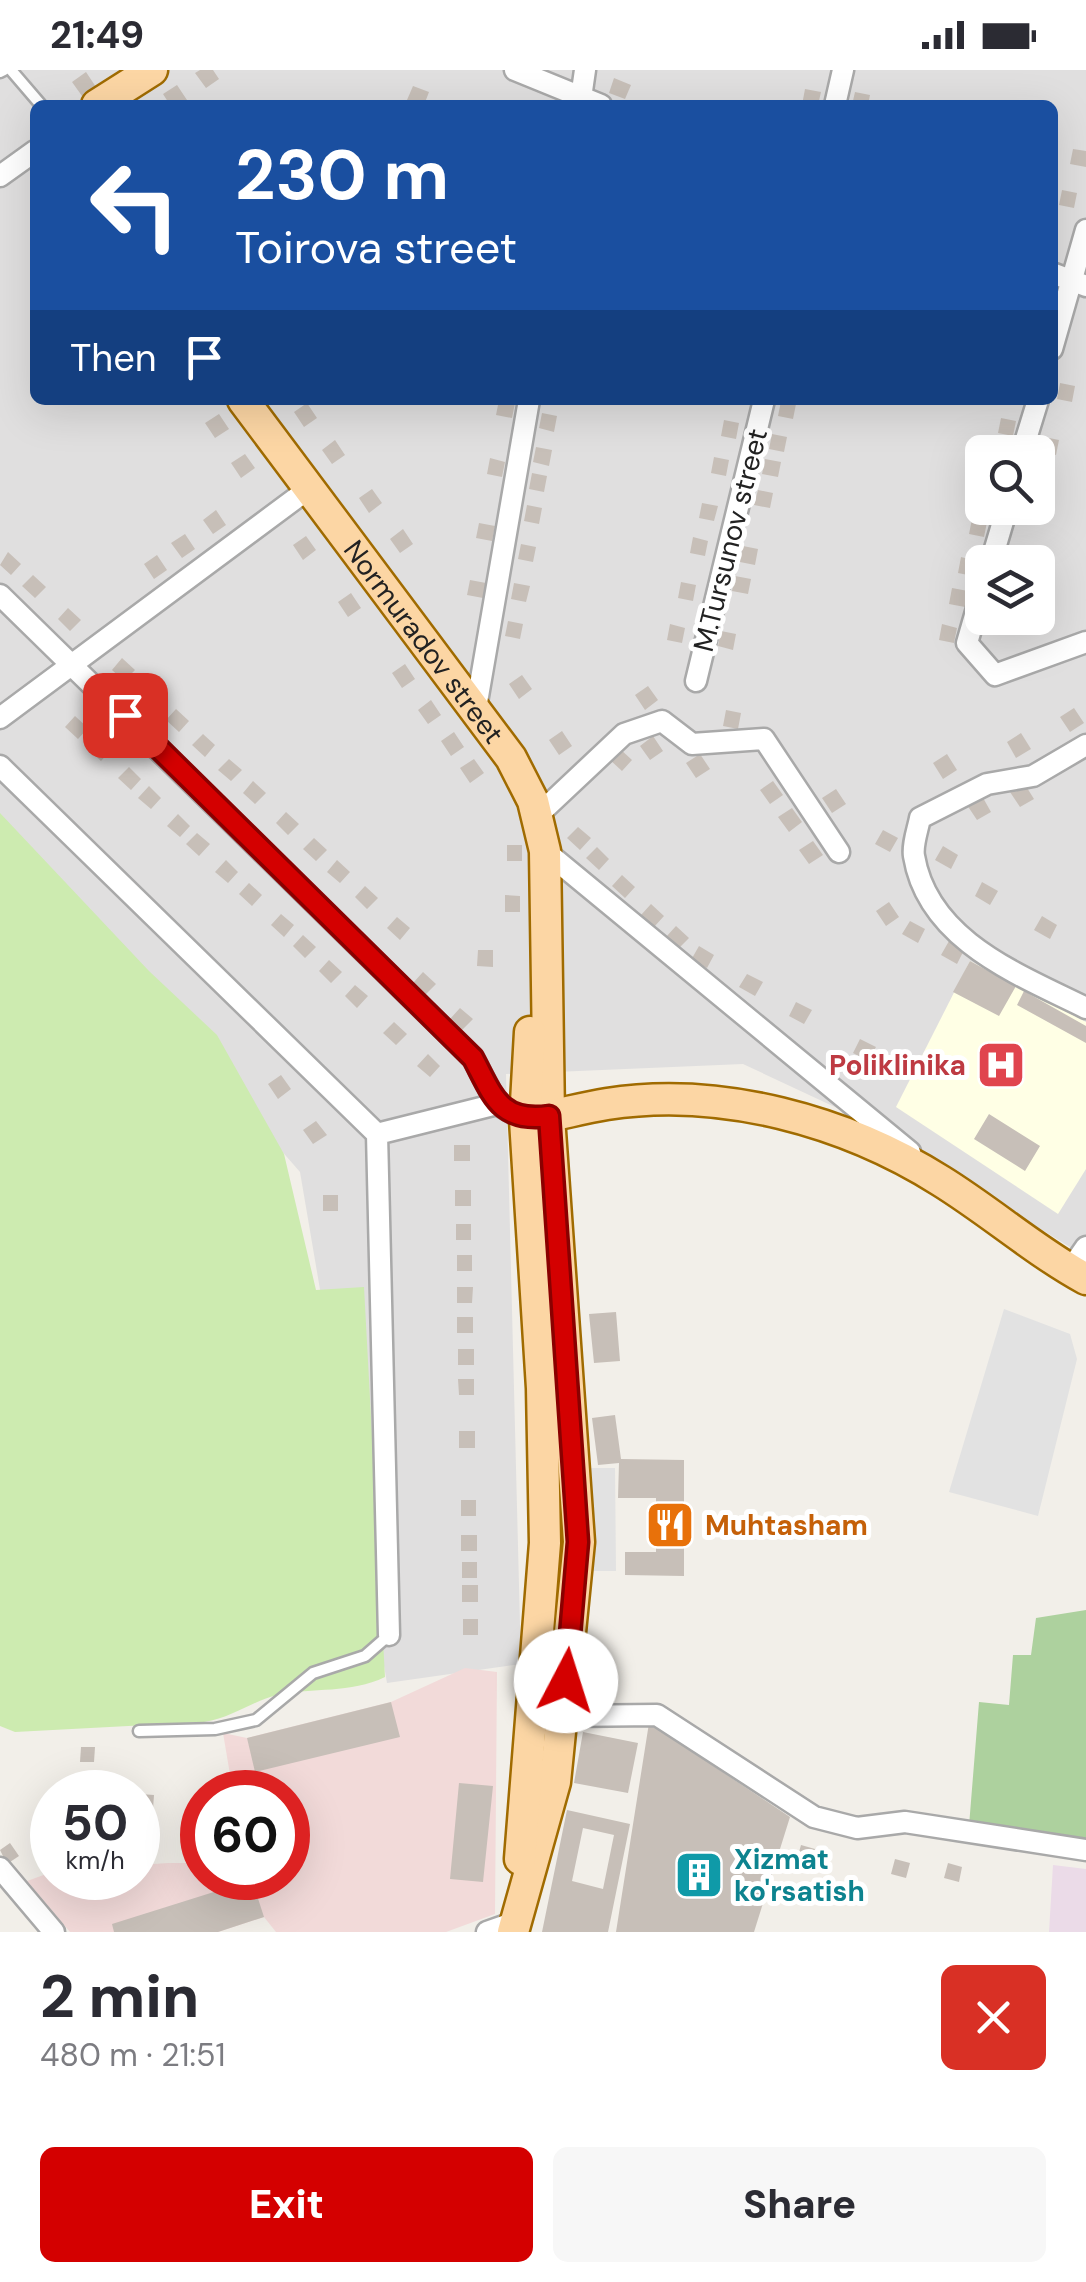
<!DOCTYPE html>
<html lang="en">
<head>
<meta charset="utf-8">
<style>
	:root { --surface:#fff; --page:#f7f7f7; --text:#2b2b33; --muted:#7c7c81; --accent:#d40000 }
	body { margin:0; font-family:"DM Sans",sans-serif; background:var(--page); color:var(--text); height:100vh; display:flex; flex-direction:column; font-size:38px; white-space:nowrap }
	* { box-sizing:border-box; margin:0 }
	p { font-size:32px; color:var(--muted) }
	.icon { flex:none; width:55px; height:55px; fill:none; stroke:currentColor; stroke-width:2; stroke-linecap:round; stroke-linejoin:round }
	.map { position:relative; height:1862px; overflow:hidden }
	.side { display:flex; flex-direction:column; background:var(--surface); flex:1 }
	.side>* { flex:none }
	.top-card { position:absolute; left:30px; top:30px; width:1028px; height:305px; border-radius:15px; box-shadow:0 10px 40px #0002; background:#1a4fa0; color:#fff; overflow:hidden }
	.controls { position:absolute; left:965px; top:365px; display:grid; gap:20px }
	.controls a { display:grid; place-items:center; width:90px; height:90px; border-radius:15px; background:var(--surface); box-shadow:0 10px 40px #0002; font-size:50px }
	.speed { position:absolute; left:30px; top:1700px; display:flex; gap:20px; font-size:50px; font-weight:700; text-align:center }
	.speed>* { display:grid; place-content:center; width:130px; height:130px; border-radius:50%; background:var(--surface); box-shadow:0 10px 40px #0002; line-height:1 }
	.speed small { font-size:25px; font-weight:400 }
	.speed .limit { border:15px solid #d22; background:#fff; color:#111 }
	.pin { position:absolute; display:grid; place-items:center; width:85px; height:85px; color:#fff; margin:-42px; border-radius:20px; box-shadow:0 5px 15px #0006 }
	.me { position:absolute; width:110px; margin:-55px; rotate:5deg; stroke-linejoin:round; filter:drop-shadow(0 0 8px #0008) }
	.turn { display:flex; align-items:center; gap:35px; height:210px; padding:0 40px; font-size:45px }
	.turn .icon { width:130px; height:130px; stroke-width:2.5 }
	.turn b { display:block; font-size:70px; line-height:85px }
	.then { display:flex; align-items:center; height:95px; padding:0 40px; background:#0003; gap:20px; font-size:38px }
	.round { display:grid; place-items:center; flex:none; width:105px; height:105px; border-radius:15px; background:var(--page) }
	.head { display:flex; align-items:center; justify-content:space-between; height:170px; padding:0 40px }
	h1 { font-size:60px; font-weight:800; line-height:75px }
	.primary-button { display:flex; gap:20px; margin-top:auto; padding:20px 40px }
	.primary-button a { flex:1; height:115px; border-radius:15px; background:var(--accent); color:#fff; font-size:40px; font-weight:800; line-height:115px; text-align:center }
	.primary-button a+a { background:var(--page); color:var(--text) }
	.status { display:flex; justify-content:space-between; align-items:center; height:70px; padding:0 50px; background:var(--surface); direction:ltr }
	.status svg { height:28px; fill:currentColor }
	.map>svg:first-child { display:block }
</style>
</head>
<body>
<div class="status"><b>21:49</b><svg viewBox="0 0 49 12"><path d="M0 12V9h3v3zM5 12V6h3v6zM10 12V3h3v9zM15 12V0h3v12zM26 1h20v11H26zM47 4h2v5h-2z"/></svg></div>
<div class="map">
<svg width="1086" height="1862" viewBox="0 0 1086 1862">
	<rect width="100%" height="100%" fill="#f2efe9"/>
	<path fill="#e0dfdf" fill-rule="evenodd" d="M0 0H1086V1187L867 1052 743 994 506 1004 521 1594 387 1613 300 1102 0 758ZM35 35H1052V330H35ZM982 382H1038V438H982ZM982 492H1038V548H982Z"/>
	<path fill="#f2dad9" d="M465 1598 497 1602 495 1844 446 1862H276L264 1847 218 1862H70L27 1811 52 1802V1808H138V1795L168 1793H202V1808H288V1722H233L223 1663 247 1668 391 1632Z"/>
	<path fill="#ebdbe8" d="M1053 1795 1086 1799V1862H1049Z"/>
	<path fill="#ffffe5" d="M970 891 1086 952V1099L1058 1144 896 1037Z"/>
	<path fill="#cdebb0" d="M0 743 149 901 217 965 284 1084 316 1220 364 1217 385 1607C350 1624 314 1617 277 1625 252 1631 234 1647 204 1652L15 1662 0 1656Z"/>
	<path fill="#add19e" d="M1086 1540V1768L969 1756 979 1632 1009 1635 1013 1585H1031L1036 1548Z"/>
	<path fill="#e2e2e2" d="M1004 1239 1070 1264 1077 1289 1038 1446 949 1422Z
		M589 1398H615L616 1501H590Z"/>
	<path fill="#c7bfb8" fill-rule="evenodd" d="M200 0H213L219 9 206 18 195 3Z
		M86 2 96 17 82 26 72 12Z
		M614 8 631 15 625 29 609 23Z
		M177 15 187 30 170 35 163 24Z
		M413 16 429 22 424 35 407 30Z
		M805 19 821 22 818 35H802Z
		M855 22 870 25 868 35H852Z
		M1073 79 1086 81V97L1070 94Z
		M1062 120 1077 123 1074 138 1059 135Z
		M1060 313 1075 316 1072 332 1057 329Z
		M499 330 515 333 512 348 496 345Z
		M781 331 796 334 793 349 778 346Z
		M307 333 317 348 304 357 294 342Z
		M542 343 557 346 554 362 539 358Z
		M219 344 229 359 215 368 205 353Z
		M1001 348 1016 351 1013 366 998 363Z
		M724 350 739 353 736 369 721 366Z
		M772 364 787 367 784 382 769 379Z
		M1044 367 1059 370 1056 385 1041 382Z
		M335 370 345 385 332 394 322 380Z
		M536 377 552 380 549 396 533 392Z
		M245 384 255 398 241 408 231 393Z
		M714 387 729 390 726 406 711 403Z
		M490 388 505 392 502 407 487 404Z
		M765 389 781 392 778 407 762 404Z
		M1038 398 1050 400 1047 416 1038 414Z
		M532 403 547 406 544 422 529 419Z
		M372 419 382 433 369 443 359 428Z
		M758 420 773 423 770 438 754 435Z
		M702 433 718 436 714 451 699 448Z
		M527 435 542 438 539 454 524 451Z
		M1023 438 1039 440 1035 455 1020 452Z
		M216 440 226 455 213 464 203 450Z
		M972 449 987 452 984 467 969 464Z
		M479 453 495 456 492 471 476 468Z
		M403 459 413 474 400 483 390 469Z
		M185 464 195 479 182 488 171 473Z
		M306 466 316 480 303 490 293 475Z
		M693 467 708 471 705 486 690 483Z
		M521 474 536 477 533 492 518 489Z
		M743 476 758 479 755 495 740 492Z
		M8 482 21 494 11 505 0 495Z
		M157 485 167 500 154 509 144 494Z
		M961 487 977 491 973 506 958 503Z
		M33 505 46 517 35 528 22 516Z
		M735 506 751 509 748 524 732 521Z
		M470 510 486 513 483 528 467 525Z
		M681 512 696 515 693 531 678 528Z
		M514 513 530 516 526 532 511 529Z
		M952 518 968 521 965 537 949 534Z
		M351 523 361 538 348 547 338 532Z
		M68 538 81 550 70 561 58 549Z
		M508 551 523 554 520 569 505 566Z
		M670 554 685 558 682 573 667 570Z
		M942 554 957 558 954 573 939 570Z
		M721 561 736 564 733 580 718 576Z
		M122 588 135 600 124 611 112 600Z
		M405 594 415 609 402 618 392 603Z
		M522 605 532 619 519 629 509 614Z
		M152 616 164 628 154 639 141 627Z
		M648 616 658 630 645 640 635 625Z
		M431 630 441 645 428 654 418 640Z
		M1074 638 1084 653 1070 662 1060 647Z
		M176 639 189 651 179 662 166 650Z
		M726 640 741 643 738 659 723 656Z
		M75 646 88 658 78 669 65 657Z
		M562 661 572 676 559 685 549 670Z
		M454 662 464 677 451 686 441 671Z
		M1021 663 1031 679 1016 688 1007 672Z
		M203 664 215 675 205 687 192 675Z
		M653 666 663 681 650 690 640 676Z
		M99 668 111 680 101 691 88 679Z
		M619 678 632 690 622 701 609 689Z
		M700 684 710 699 696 708 686 693Z
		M947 684 957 700 943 709 933 693Z
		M229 689 242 700 231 711 218 700Z
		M474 689 484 703 470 713 460 698Z
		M129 697 141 709 131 720 118 708Z
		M253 711 266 723 255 734 243 723Z
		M773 711 783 725 770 734 760 720Z
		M1024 713 1034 729 1020 737 1010 722Z
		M149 716 161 728 151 739 138 728Z
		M836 719 846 734 832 743 822 728Z
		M982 726 991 742 977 750 967 735Z
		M792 738 802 752 789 762 778 747Z
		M286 742 299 754 288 765 276 753Z
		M178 744 190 756 180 767 167 756Z
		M578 757 591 768 580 780 567 768Z
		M883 760 898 768 890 782 875 774Z
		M197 763 210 774 199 786 186 774Z
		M314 768 327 780 316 791 303 779Z
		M813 771 823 785 809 794 799 780Z
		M507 775H522V791H507Z
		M943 776 958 785 951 799 935 790Z
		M597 777 609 789 599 800 586 788Z
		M226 790 238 802 228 813 215 802Z
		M337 790 350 802 340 813 327 802Z
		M622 805 635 817 625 828 612 816Z
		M982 812 998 821 990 835 975 826Z
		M249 813 262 825 252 836 239 824Z
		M365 816 378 828 367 839 355 827Z
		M505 825 520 826V842H505Z
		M889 832 899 847 886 856 876 841Z
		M651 834 664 846 654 857 641 845Z
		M281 844 294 855 284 867 271 855Z
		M1042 846 1057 855 1050 869 1034 860Z
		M397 847 410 858 400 870 387 858Z
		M910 851 925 859 918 873 902 864Z
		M676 856 689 868 678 879 666 867Z
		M303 865 316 877 305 888 293 876Z
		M949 871 964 880 957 894 941 885Z
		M699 876 714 885 707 898 691 890Z
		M478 880H493V897L477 896Z
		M329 890 342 902 331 913 319 901Z
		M970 891 1016 916 999 946 953 922Z
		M423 902 436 914 425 925 413 913Z
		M747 904 763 912 755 926 739 917Z
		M355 915 368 926 357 938 345 926Z
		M1024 921 1086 956V973L1017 935Z
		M796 932 812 940 804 954 789 946Z
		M460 938 473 949 462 960 450 949Z
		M394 952 407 964 396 975 383 963Z
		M860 969 876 977 868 991 853 983Z
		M428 984 440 996 430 1007 417 996Z
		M891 986 906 995 899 1009 883 1000Z
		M281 1005 291 1019 278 1029 268 1014Z
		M989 1044 1040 1076 1025 1101 974 1069Z
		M316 1051 327 1065 313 1074 303 1060Z
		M454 1075H470V1091H454Z
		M455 1120H471V1136H455Z
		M323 1125H338V1141H323Z
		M456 1154H471V1170H456Z
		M457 1185H472V1201H457Z
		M457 1217H473L472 1233H457Z
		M616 1242 620 1291 594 1293 589 1244Z
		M457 1247H473V1263H457Z
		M458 1279H474V1295H458Z
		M458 1309H474V1325H459Z
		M615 1345 621 1389 684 1390V1506L625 1505V1482H656V1428H618L619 1393 598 1395 592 1348Z
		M459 1361H475V1378H459Z
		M461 1430H476V1446H461Z
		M461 1465H477V1481H461Z
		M462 1492H477V1508H462Z
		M462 1515H478V1532H462Z
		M463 1549H478V1565H463Z
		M391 1632 400 1667 255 1702 247 1668Z
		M649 1653 790 1747 754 1862H616Z
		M583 1662 638 1673 628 1723 574 1713Z
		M81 1677H95L94 1692H80Z
		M459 1713 493 1716 483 1812 450 1809Z
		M140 1724 154 1725 153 1739H139Z
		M567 1740 630 1754 608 1862H542ZM583 1758 614 1765 603 1819 572 1811Z
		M10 1773 19 1786 7 1794 0 1780Z
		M801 1775 815 1779 811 1793 797 1789Z
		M895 1789 910 1793 906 1808 891 1804Z
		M948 1793 962 1797 959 1812 944 1808Z
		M252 1810 264 1847 218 1862H114L112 1854Z"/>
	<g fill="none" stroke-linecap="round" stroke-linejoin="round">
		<g stroke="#a9a9a9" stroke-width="15">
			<path id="service" d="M11 0 41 35
				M0 2 4 0
				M139 1661 215 1659 256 1650 313 1603 365 1586 389 1565"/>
		</g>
		<g stroke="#a9a9a9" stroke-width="25">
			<path id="minor" d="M515 0 601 35
				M580 35 585 0
				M835 35 843 0
				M0 106 35 81
				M1052 203 1086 216
				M1052 279 1086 160
				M1022 382 1038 330
				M991 492 1007 438
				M982 521 967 573 995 605 1086 572
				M0 525 473 988 497 1034 525 1050
				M696 611 764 330
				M476 638 529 330
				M0 648 311 417
				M1086 675 1033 706 987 714 920 748C918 759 912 775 914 786 928 871 1020 905 1086 938
				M0 696 377 1064
				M538 745 624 664 662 651 692 674 764 669 839 782
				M545 781 910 1082
				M1070 1200 1086 1177
				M389 1565 377 1064 497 1034
				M563 1646 657 1645 814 1747 857 1758 905 1752 1086 1780
				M0 1798 54 1862
				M487 1862 515 1852"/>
		</g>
		<g stroke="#a06b00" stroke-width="35">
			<g id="primary">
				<path d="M97 35 152 0"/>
				<path id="s1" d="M243 330 511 688 533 731 545 781 549 1047 579 1472 555 1712 513 1862"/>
				<path d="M533 1049C558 1045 582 1038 607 1034 720 1016 846 1051 941 1111 991 1142 1035 1181 1086 1209"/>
				<path d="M520 1789 545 1473 542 1318 525 1050 530 962"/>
			</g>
		</g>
		<use href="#service" stroke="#fff" stroke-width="10"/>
		<use href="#minor" stroke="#fff" stroke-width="20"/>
		<use href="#primary" stroke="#fcd6a4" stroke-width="30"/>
	</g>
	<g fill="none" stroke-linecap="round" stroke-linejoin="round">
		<g stroke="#8a0000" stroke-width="25">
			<path id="route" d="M125 645 473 988C493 1026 500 1053 549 1046L578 1472 566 1611"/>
		</g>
		<use href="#route" stroke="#d40000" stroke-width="18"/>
	</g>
	<defs>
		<g id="hospital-square" transform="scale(2.5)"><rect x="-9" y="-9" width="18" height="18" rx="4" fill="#e0444e" stroke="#fff"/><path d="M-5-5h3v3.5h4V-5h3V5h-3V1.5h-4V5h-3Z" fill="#fff"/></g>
		<g id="restaurant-square" transform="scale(2.5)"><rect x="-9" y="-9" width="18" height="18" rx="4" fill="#e8710a" stroke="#fff"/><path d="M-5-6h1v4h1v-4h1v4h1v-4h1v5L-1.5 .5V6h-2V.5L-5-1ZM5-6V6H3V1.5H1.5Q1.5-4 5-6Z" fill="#fff"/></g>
		<g id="building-square" transform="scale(2.5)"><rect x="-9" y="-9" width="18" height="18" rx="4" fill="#0f9aa8" stroke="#fff"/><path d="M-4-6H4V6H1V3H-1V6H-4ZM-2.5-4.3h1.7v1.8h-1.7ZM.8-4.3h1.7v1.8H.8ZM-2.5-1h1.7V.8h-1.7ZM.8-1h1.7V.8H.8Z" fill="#fff"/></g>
	</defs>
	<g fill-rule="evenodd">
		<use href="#hospital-square" x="1001" y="995"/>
		<use href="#restaurant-square" x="670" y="1455"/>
		<use href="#building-square" x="699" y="1805"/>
	</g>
	<g text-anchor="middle" stroke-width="10" stroke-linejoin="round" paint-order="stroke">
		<g font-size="28" fill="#222" stroke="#fff">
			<text transform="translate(730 470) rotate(-76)" y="10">M.Tursunov street</text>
			<text dy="10" stroke="none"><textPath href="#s1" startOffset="302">Normuradov street</textPath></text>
		</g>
		<g font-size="28" font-weight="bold" fill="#be3a42" stroke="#fff" text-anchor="end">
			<text x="966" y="1005">Poliklinika</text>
		</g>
		<g font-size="28" font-weight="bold" fill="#c56008" stroke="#fff" text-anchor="start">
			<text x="705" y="1465">Muhtasham</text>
		</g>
		<g font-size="28" font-weight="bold" fill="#0d838f" stroke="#fff" text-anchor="start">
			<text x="734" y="1799">Xizmat<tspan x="734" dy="32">ko'rsatish</tspan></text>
		</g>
	</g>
</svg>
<div class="controls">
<a><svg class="icon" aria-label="search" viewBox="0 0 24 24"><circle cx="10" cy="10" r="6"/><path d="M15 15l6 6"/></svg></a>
<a><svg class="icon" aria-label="layers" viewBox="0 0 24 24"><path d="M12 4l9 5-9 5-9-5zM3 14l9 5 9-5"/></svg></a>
</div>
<div class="speed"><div>50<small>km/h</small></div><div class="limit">60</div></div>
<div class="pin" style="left:125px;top:645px;background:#d93025"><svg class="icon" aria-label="arrive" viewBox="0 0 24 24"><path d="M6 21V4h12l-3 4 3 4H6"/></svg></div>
<svg class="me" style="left:566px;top:1611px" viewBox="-20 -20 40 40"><circle r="19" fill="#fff"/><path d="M0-13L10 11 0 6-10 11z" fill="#d40000"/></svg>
<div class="top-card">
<div class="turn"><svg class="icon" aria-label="left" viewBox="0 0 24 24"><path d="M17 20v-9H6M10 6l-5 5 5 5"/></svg><div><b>230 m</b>Toirova street</div></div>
<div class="then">Then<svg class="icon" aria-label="arrive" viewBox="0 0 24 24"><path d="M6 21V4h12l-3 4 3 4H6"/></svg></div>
</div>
</div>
<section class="side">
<div class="head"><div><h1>2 min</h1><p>480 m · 21:51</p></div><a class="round" style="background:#d93025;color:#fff"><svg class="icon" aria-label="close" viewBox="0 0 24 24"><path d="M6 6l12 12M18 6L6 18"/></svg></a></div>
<div class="primary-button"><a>Exit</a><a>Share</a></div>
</section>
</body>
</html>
